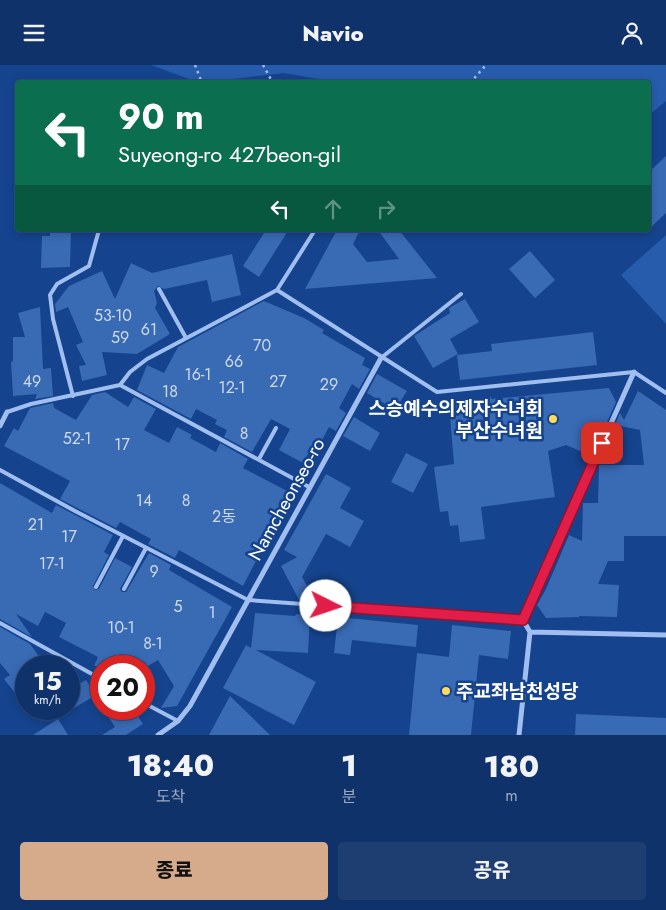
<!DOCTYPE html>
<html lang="ko">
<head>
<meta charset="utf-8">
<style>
	:root { --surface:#10326a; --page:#1e3e72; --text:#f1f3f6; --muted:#9caac1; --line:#304d7e; --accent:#d6ab8b }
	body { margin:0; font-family:Jost,"Noto Sans KR",sans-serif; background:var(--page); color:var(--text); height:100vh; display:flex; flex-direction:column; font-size:19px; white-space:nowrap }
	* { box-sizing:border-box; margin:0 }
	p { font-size:16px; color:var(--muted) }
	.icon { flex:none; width:28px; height:28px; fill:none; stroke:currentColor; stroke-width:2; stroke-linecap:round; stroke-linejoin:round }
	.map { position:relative; height:670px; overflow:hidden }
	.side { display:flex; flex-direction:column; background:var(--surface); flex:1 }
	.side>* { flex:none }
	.guide { position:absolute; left:15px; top:15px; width:636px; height:152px; border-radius:5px; box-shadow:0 2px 8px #0003,0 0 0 1px var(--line); background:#0b6e4f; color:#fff; overflow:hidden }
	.speed { position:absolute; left:15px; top:590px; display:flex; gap:10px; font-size:25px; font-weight:700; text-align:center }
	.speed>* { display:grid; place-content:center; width:65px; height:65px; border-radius:50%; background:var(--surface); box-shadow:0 2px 8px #0003,0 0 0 1px var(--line); line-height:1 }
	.speed small { font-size:12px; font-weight:400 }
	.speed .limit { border:8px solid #d22; background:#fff; color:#111 }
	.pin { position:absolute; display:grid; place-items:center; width:42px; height:42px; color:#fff; margin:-21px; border-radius:10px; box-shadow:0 2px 8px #0006 }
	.me { position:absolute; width:55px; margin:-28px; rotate:94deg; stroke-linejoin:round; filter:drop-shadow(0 0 4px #0008) }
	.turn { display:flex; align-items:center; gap:18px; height:105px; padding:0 20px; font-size:22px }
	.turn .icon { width:65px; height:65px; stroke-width:2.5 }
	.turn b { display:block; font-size:35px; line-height:42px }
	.lanes { display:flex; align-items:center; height:48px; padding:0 20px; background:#0003; justify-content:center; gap:25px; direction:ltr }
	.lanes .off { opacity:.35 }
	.eta { display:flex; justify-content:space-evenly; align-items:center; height:85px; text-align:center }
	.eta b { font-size:30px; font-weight:800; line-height:35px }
	.primary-button { display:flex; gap:10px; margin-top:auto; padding:10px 20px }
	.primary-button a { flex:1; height:58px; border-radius:5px; background:var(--accent); color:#111; font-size:20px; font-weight:800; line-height:58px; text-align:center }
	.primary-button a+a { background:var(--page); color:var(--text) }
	header { display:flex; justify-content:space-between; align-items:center; height:65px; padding:0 20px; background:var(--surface); font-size:22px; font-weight:800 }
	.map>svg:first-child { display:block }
</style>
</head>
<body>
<header><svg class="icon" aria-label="menu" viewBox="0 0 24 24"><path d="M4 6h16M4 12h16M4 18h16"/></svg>Navio<svg class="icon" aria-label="person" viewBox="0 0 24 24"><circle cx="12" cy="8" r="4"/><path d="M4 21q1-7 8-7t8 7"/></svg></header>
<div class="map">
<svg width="666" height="670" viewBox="0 0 666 670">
	<rect width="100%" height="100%" fill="#15438d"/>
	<path fill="#275cac" d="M151 0H666V36L649 50V18H341L284 8 200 18Z
		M666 170V259L621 210Z"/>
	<path fill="#396ab4" d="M666 91V148L649 164V107Z
		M50 165H71L70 202 41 203 42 171H50Z
		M266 165H280L286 169 259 212 243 201Z
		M337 165H360L353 179 367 197 399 194 378 165H399L437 213 305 224Z
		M530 186 555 215 535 233 509 204Z
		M232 189 241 230 212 237 207 215 164 224 158 221 154 226 157 238 155 243 170 269 137 289 102 287 107 310 82 316 79 301 86 300 76 280 83 277 68 242 56 247 55 239 69 221 102 206 115 234 131 198 152 208Z
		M465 234 479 257 450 274 458 289 433 303 414 271 450 248 449 243Z
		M264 236 304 253 324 265 322 268 365 293 362 300 370 304 359 324 352 319 339 343 346 348 336 366 329 362 320 379 315 376 303 398 279 385 290 364 271 354 252 387 224 372 227 365 215 359 217 355 196 344 191 354 137 325 147 300 164 308 178 282Z
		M40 242 43 304 51 303 53 331 35 334 37 329 13 331 11 297 13 296V272H25L18 248Z
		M593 267 597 300 460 315 457 290 492 286 491 279Z
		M377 309 407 326 395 345 367 328Z
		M609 323 616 337 592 391 566 380 548 386 555 432 481 442 485 474 460 477 458 460 450 461 448 446 440 447 434 402 454 399 449 339 491 332V334Z
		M638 326 666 345V471H624V496H608L598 519 619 520 617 552 579 551V552L546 553 537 540 546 524 569 470 582 476 583 438H598L599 400H644L640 365 615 360 620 348 624 355Z
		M105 327 128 342 134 332 156 344 144 365 169 378 177 362 192 370 190 373 216 387 220 378 248 394 243 403 291 428 243 521 179 485 175 493 148 479 151 474 120 457 116 463 60 434 70 416 4 381 14 363 18 366 30 343 53 338 54 343 76 355 92 330Z
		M354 352 380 368 370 386 343 371Z
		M406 388 428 399 413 428 391 417Z
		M326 409 351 423 340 443 364 456 350 482 326 469 302 512 312 529 299 535 281 501 297 492 284 485Z
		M0 418 52 448 56 440 113 470 104 487 109 490 93 521 95 525 99 524 115 493 132 502 120 524 122 527H126L149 488 171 500 169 505 232 542 177 641 161 643 174 621 158 595 148 601H94L98 592 59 572 66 558 45 547 38 561 16 549 32 572 0 554Z
		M255 548 295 551 296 549 310 550 308 588 256 585 316 617 294 660 223 623 246 580 251 583Z
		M338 552 418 560 416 582 352 575 350 590 334 588Z
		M452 560 511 566 508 594 479 590 471 670H409L417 588 449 592Z
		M0 562 30 579 46 601H29L26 597V642L4 614 10 610 0 598Z
		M86 615 96 630 69 646V625Z
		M230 631 270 670H209Z
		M103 644H133L143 659 126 670H102L115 662Z
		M576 649 666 653V670H575Z
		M58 654 68 670H33Z"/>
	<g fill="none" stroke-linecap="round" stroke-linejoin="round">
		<path stroke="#a0bff0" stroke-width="2.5" stroke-dasharray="2.5 4" stroke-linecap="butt" d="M195 0 202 18
			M263 0 273 18
			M470 18 486 0"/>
		<path stroke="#a0bff0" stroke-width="4" d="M159 224 186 273
			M277 225 437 327 634 307 666 328
			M381 293 461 229
			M120 320 309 422
			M73 331 53 254 50 230 57 219 89 201 99 165
			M7 347 31 339 120 320 130 307 147 294 277 225 315 165
			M259 394 276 363
			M0 405 75 446 248 535 523 555
			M96 522 123 471
			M124 524 146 483
			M0 558 101 614
			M144 638 178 656"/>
		<path stroke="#a0bff0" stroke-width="5" d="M0 361 7 347
			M530 567 666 570
			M158 670 178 656 190 641 381 293
			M519 670 530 567 523 555 634 307"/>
	</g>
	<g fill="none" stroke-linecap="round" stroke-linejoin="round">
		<g stroke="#92132f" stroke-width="12">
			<path id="route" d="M326 541 523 555 602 378"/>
		</g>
		<use href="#route" stroke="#e11d48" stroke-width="9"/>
	</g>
	<g fill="#ffda5e" stroke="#15438d" stroke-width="2">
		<circle cx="553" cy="354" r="5"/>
		<circle cx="446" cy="626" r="5"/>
	</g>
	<g text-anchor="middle" stroke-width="5" stroke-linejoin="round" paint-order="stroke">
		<g font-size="16" fill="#cedaec">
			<text x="113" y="256">53-10</text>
			<text x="149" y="270">61</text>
			<text x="120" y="278">59</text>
			<text x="262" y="286">70</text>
			<text x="234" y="302">66</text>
			<text x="198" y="315">16-1</text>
			<text x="32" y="322">49</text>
			<text x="278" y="322">27</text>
			<text x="329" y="325">29</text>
			<text x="232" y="328">12-1</text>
			<text x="170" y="332">18</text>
			<text x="244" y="374">8</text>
			<text x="77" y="379">52-1</text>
			<text x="122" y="385">17</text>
			<text x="144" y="441">14</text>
			<text x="186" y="441">8</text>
			<text x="224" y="457">2동</text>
			<text x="36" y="465">21</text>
			<text x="69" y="477">17</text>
			<text x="52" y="504">17-1</text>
			<text x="154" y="512">9</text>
			<text x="178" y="547">5</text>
			<text x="212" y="553">1</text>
			<text x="121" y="568">10-1</text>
			<text x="153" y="584">8-1</text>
		</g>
		<g font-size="19" font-weight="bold" fill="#fff" stroke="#15438d" text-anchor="end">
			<text x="543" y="350">스승예수의제자수녀회<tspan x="543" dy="22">부산수녀원</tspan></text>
			<text x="456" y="633" text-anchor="start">주교좌남천성당</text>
		</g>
		<g font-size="19" fill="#fff" stroke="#15438d">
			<text transform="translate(286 434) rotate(-61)" y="7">Namcheonseo-ro</text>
		</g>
	</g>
</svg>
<div class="speed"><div>15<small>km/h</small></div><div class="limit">20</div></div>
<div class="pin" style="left:602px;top:378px;background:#d93025"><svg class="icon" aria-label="arrive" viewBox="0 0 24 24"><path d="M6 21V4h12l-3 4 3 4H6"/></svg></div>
<svg class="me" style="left:326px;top:541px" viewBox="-20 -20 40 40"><circle r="19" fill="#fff"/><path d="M0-13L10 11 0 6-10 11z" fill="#e11d48"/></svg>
<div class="guide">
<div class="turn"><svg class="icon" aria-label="left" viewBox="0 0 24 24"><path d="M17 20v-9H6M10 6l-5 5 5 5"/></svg><div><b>90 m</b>Suyeong-ro 427beon-gil</div></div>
<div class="lanes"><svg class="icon" aria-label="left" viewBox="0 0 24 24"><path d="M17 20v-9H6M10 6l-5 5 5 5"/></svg><svg class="icon off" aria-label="ahead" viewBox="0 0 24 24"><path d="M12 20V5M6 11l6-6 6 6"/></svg><svg class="icon off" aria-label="right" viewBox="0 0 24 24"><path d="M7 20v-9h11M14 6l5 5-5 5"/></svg></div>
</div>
</div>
<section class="side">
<div class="eta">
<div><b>18:40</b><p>도착</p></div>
<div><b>1</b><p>분</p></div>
<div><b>180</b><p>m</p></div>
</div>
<div class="primary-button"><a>종료</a><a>공유</a></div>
</section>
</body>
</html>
